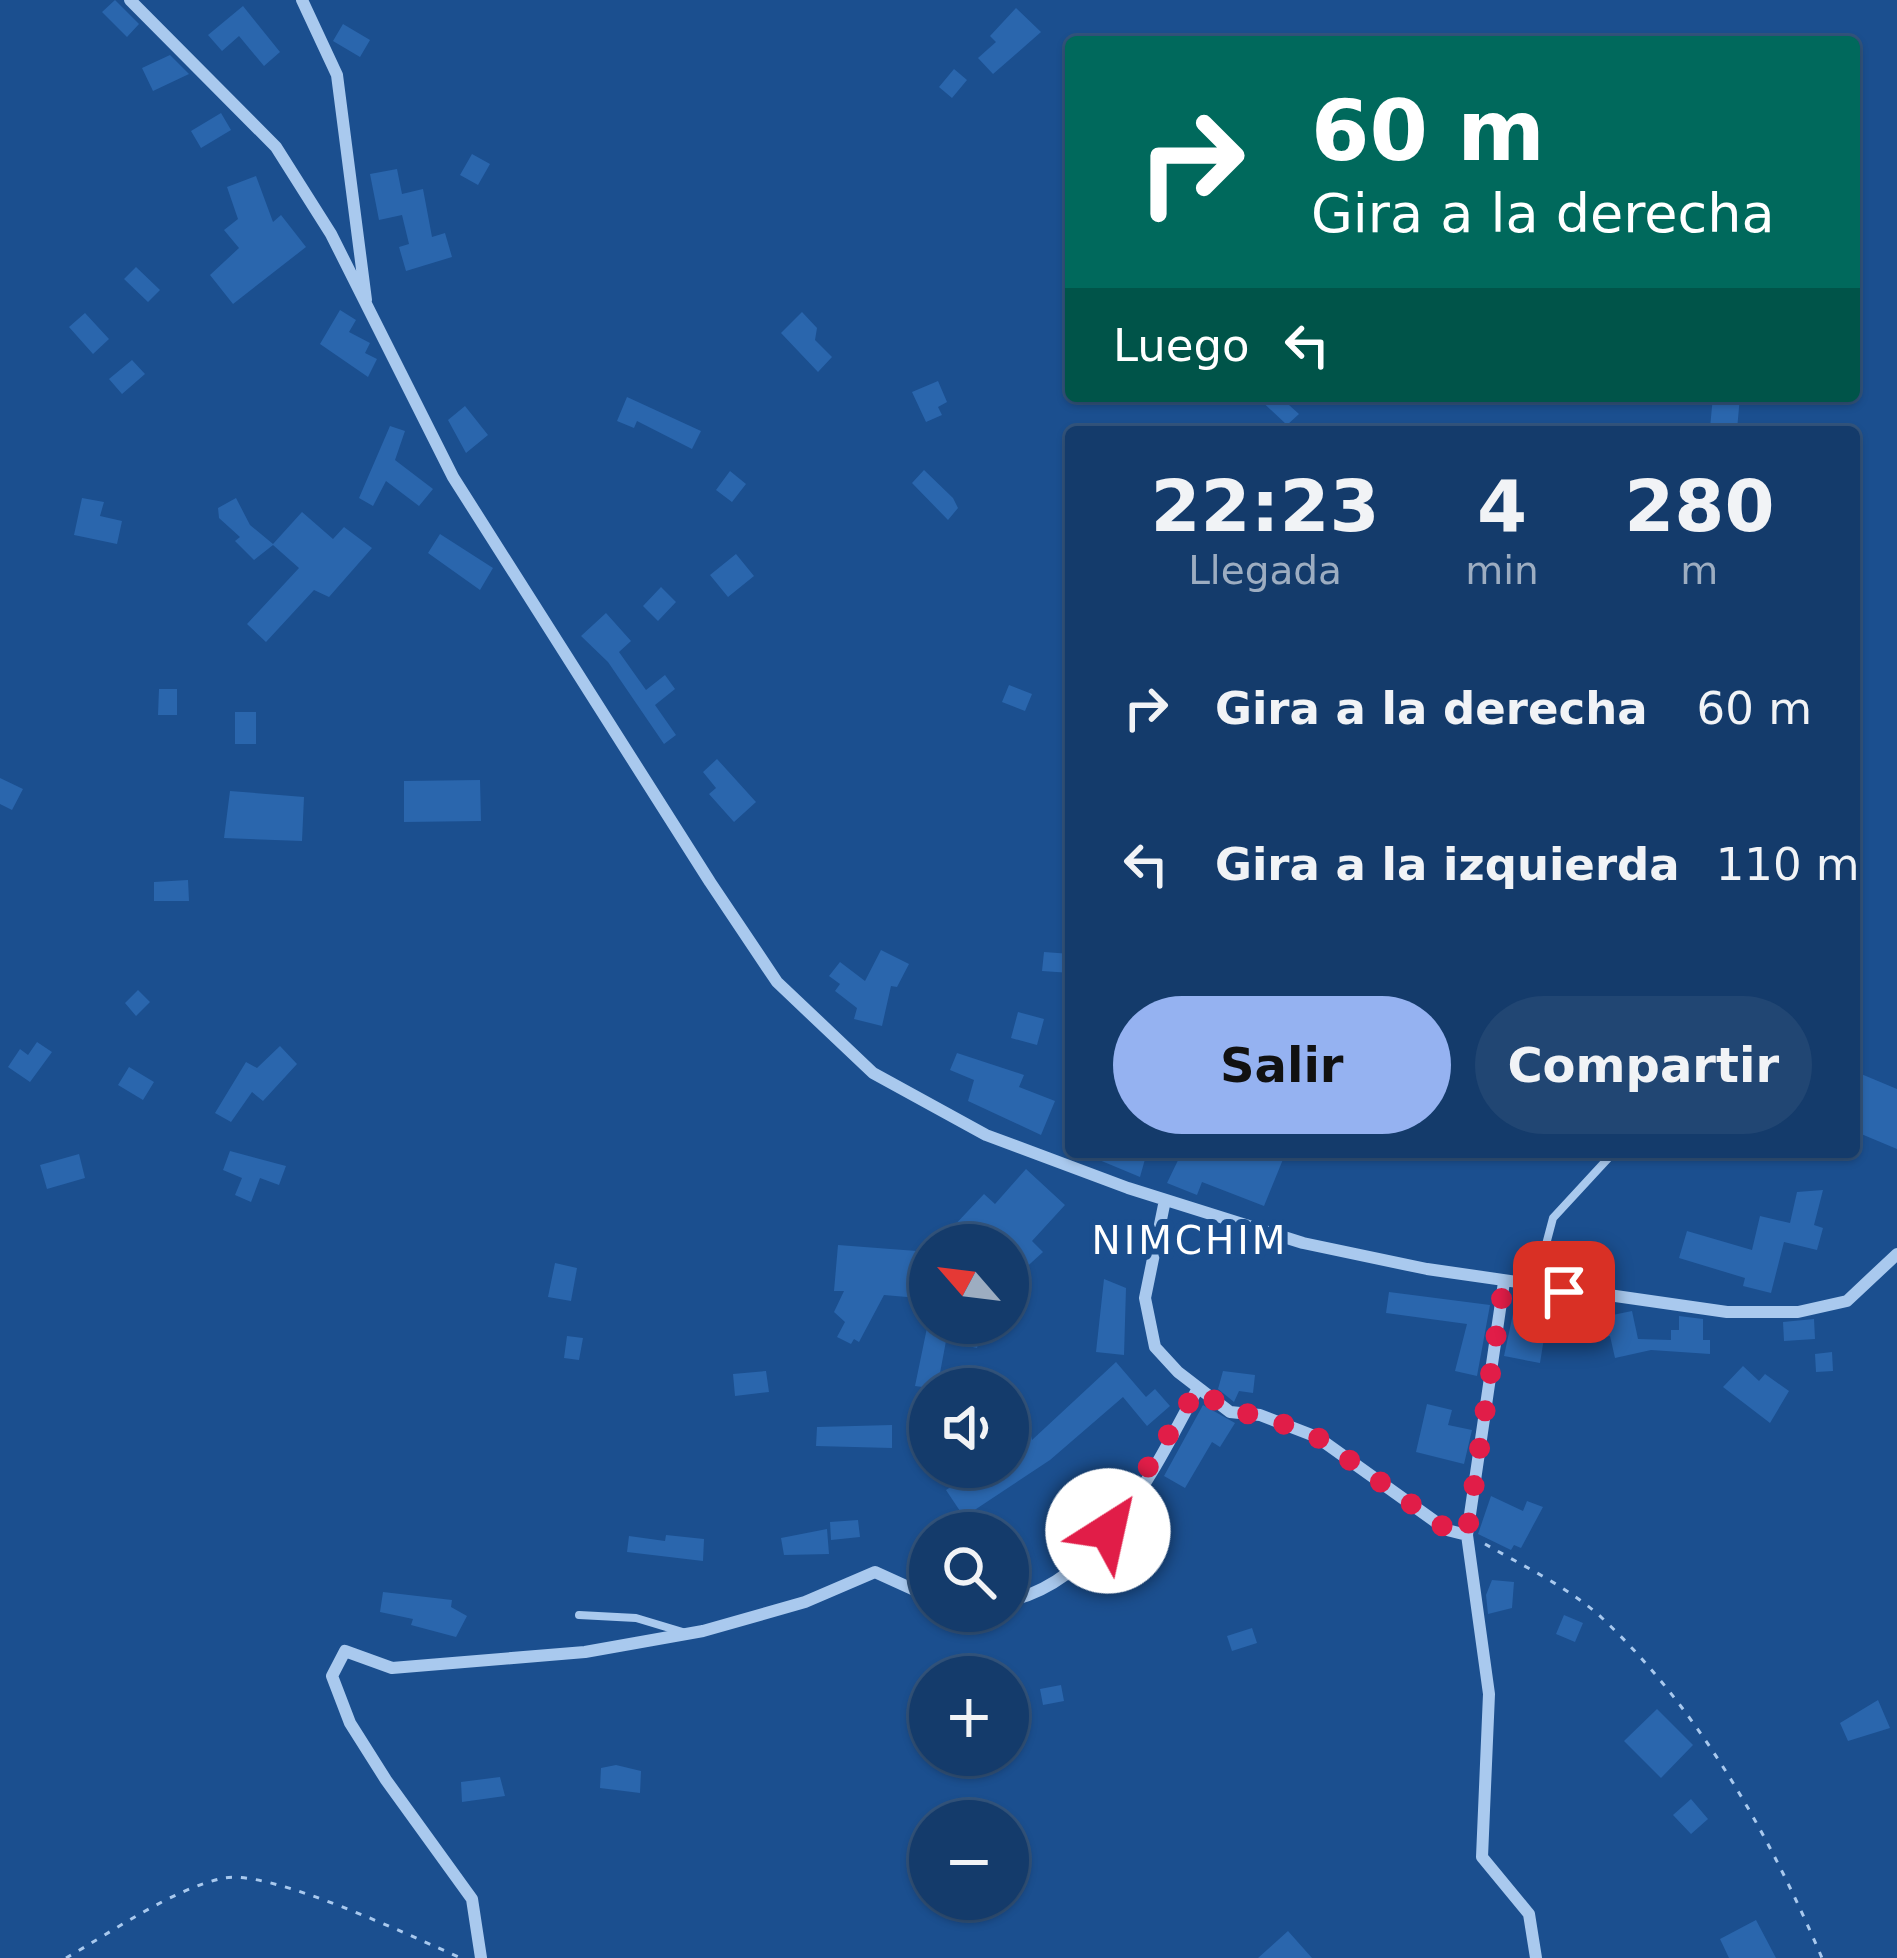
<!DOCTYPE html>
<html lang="es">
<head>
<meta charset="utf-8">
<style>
	:root { --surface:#143b6b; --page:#214673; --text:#f1f3f6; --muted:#9dadc1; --line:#33557e; --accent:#95b2f1 }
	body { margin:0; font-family:"DejaVu Sans",sans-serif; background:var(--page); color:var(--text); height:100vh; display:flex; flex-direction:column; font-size:45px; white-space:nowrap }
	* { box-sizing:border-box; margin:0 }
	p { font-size:39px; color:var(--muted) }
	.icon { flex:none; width:66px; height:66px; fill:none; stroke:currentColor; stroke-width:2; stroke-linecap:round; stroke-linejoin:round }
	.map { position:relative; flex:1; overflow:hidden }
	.panel { position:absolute; left:1065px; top:426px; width:795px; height:732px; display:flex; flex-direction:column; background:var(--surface); border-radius:12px; box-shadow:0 3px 9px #0004,0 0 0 3px var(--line) }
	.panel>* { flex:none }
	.banner { position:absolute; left:1065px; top:36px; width:795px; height:366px; border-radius:12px; box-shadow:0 3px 9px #0004,0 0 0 3px var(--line); background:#00695c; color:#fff; overflow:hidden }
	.needle { width:78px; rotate:298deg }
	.tools { position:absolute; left:909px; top:1224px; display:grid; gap:24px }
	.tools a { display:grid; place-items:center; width:120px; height:120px; border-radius:50%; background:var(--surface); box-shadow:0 3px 9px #0004,0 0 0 3px var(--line); font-size:60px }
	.pin { position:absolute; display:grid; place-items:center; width:102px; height:102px; color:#fff; margin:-51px; border-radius:24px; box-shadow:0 6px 18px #0006 }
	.me { position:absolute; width:132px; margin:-66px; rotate:35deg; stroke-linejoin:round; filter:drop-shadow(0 0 9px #0008) }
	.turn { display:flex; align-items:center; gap:42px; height:252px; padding:0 48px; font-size:54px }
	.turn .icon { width:156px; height:156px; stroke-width:2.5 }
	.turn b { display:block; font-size:84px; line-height:102px }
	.then { display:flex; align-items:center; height:114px; padding:0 48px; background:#0003; gap:24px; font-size:45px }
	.eta { display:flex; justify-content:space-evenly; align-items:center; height:204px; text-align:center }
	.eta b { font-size:72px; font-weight:700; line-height:84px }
	.primary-button { display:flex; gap:24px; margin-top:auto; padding:24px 48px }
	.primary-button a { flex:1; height:138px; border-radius:72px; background:var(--accent); color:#111; font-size:48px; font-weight:700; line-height:138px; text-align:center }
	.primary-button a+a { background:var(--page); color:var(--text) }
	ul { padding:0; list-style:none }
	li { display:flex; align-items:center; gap:36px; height:156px; padding:0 48px }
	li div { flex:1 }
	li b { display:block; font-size:45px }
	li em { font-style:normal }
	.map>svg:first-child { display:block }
</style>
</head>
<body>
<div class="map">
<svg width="1897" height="1958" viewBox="0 0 1897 1958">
	<rect width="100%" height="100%" fill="#1b4f8f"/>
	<path fill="#2a66ad" d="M115 0 139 24 127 37 102 12Z
		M243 6 280 52 264 66 239 36 222 51 208 35Z
		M1016 8 1041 32 993 74 978 58 996 42 990 36Z
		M343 24 370 40 360 57 333 41Z
		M170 55 189 74 153 91 142 68Z
		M954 69 967 80 952 98 939 87Z
		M221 113 231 130 201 148 191 131Z
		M472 154 490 164 478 185 460 175Z
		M397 169 402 194 423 189 432 237 445 233 452 257 406 271 399 247 409 244 402 215 379 220 370 174Z
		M256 176 273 222 281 215 306 247 233 304 210 275 239 248 224 230 238 219 227 187Z
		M136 267 160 290 148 302 124 279Z
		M340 310 356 320 349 332 370 343 365 353 377 359 368 377 320 344Z
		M802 312 817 328 815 340 832 357 818 372 781 333Z
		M85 313 109 339 93 354 69 327Z
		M132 360 145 374 122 394 109 379Z
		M938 381 947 402 938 407 942 415 926 422 912 392Z
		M1256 396H1279L1299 414 1287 425Z
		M1713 396H1740L1737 430 1710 428Z
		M627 397 701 431 692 449 637 421 634 428 617 421Z
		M465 406 488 435 466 453 448 420Z
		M390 426 405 431 395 460 433 489 419 506 386 481 373 506 359 498Z
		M924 470 953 498 958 508 948 520 912 483Z
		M730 471 746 484 732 502 716 490Z
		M82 498 104 502 100 516 122 521 117 544 74 535Z
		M236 498 250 525 273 544 302 512 333 539 344 527 372 548 329 597 314 590 266 642 247 624 299 568 273 545 254 560 235 541 240 537 219 518 218 508Z
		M440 534 493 568 480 590 428 553Z
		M736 554 754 576 728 597 710 575Z
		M661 587 676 602 658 621 643 606Z
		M606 613 631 641 619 652 646 690 665 675 675 689 655 705 676 735 664 744 608 662 581 636Z
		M1009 685 1032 694 1025 711 1002 702Z
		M159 689H177V715H158Z
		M235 712H256V744H235Z
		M717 759 756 802 734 822 709 794 716 788 703 772Z
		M0 778 23 789 12 810 0 804Z
		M480 780 481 821 404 822V781Z
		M230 791 304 797 302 841 224 838Z
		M188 880 189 901H154V882Z
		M881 950 909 964 897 987 891 986 882 1026 854 1019 857 1008 835 991 840 984 829 976 840 962 865 981Z
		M1044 952 1071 954V973L1042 971Z
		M138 990 150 1002 136 1016 125 1003Z
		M1018 1012 1044 1019 1037 1045 1011 1038Z
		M37 1042 52 1052 30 1082 8 1067 20 1049 28 1055Z
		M280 1046 297 1064 263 1101 252 1092 231 1122 215 1113 246 1062 257 1068Z
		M957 1053 1024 1075 1019 1087 1055 1101 1041 1135 968 1101 974 1080 950 1070Z
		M129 1067 154 1082 143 1100 118 1085Z
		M1854 1071 1897 1089V1149L1854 1131Z
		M230 1151 286 1166 279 1185 260 1178 251 1202 235 1195 242 1178 223 1170Z
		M1080 1152H1147L1140 1177Z
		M1182 1152H1286L1264 1206 1202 1182 1197 1195 1167 1183Z
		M79 1154 85 1178 47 1189 40 1165Z
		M1026 1169 1065 1205 1032 1241 1043 1252 1008 1284V1245H968L951 1229 984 1194 995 1204Z
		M1823 1190 1814 1225 1823 1228 1817 1250 1784 1242 1771 1293 1743 1286 1745 1278 1679 1258 1687 1231 1752 1250 1760 1216 1790 1223 1797 1192Z
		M838 1245 930 1252V1299L884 1295 859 1342 854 1339 851 1344 837 1337 845 1322 834 1312 844 1291H834Z
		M555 1263 577 1268 571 1301 548 1297Z
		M1104 1279 1126 1288 1124 1355 1096 1352Z
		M1389 1292 1490 1305 1477 1376 1455 1371 1467 1324 1386 1313Z
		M1517 1295 1565 1304 1560 1335 1545 1332 1540 1363 1504 1356Z
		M1632 1311 1638 1339 1671 1340V1330H1679V1316L1703 1319V1340H1710V1354L1651 1350 1615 1358 1610 1336 1601 1337 1598 1318Z
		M1814 1319 1815 1339 1784 1341 1783 1322Z
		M928 1323H983L977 1348 946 1341 937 1389 915 1386Z
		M567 1336 583 1338 579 1360 564 1358Z
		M1832 1352 1833 1371 1816 1372 1815 1354Z
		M1116 1362 1146 1397 1155 1389 1170 1406 1147 1426 1123 1397 1050 1460 964 1517 946 1490 982 1467H1008V1450L1031 1435 1032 1440Z
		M1743 1366 1759 1381 1765 1374 1789 1391 1770 1423 1723 1387Z
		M766 1371 769 1392 735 1396 733 1374Z
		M1223 1371 1255 1375 1253 1393 1239 1391 1234 1402 1218 1389Z
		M1427 1404 1452 1410 1448 1425 1472 1430 1464 1464 1416 1452Z
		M1203 1405 1235 1423 1220 1447 1212 1442 1185 1488 1164 1476Z
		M892 1425V1448L816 1446 817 1427Z
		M1491 1496 1523 1511 1527 1501 1543 1507 1521 1548 1514 1545 1511 1550 1478 1534Z
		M858 1520 860 1537 831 1540 830 1522Z
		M827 1529 829 1554 784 1555 781 1538Z
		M666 1535 704 1539 703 1561 627 1552 629 1536 665 1541Z
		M1492 1580 1514 1582 1512 1608 1488 1614 1486 1595Z
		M383 1592 452 1600 451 1607 467 1616 456 1637 411 1625 413 1619 380 1612Z
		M1564 1615 1583 1623 1575 1642 1556 1634Z
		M1252 1628 1257 1643 1232 1651 1227 1636Z
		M1061 1685 1064 1701 1043 1705 1040 1689Z
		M1878 1700 1890 1728 1848 1741 1840 1723Z
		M1657 1709 1693 1745 1661 1778 1624 1741Z
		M616 1765 641 1771 640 1793 600 1788 601 1768Z
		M500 1777 505 1796 462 1802 461 1782Z
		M1691 1799 1708 1819 1691 1834 1673 1815Z
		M1756 1920 1776 1958H1729L1720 1939Z
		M1288 1931 1312 1958H1258Z"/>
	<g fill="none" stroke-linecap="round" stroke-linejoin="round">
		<path stroke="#a9c9ee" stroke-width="3" stroke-dasharray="6 9" stroke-linecap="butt" d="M1485 1544C1523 1566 1570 1588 1602 1618 1700 1710 1770 1836 1822 1958
			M66 1958C110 1933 174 1888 224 1878 270 1869 413 1937 461 1958"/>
		<path stroke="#a9c9ee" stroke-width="8" d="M1535 1286 1553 1218 1614 1152
			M579 1615 636 1618 686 1633"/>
		<path stroke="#a9c9ee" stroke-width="12" d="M130 0 276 147 331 234 453 477 710 882 777 982 873 1073 986 1135 1128 1188 1303 1243 1427 1269 1727 1312H1798L1847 1301 1897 1254
			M302 0 337 75 366 300
			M1165 1200 1145 1298 1155 1347 1178 1372 1230 1412 1260 1415 1317 1437 1447 1530 1467 1535
			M1504 1282 1467 1535 1489 1694 1482 1857 1529 1914 1536 1958
			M1008 1601C1102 1581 1156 1466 1198 1388
			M481 1958 472 1899 386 1780 350 1723 332 1676 345 1651 392 1668 585 1652 703 1631 805 1602 875 1572 930 1597"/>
	</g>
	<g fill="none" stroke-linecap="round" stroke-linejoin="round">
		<path stroke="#e11d48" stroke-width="21" stroke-dasharray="0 37.8" d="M1108 1531 1198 1388 1230 1412 1260 1415 1317 1437 1448 1530 1467 1534 1504 1282 1564 1292"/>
	</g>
	<g text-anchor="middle" stroke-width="12" stroke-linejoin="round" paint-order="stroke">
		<g font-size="39" letter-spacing="3" fill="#fff" stroke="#1b4f8f">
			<text x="1190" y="1254">NIMCHIM</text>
		</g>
	</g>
</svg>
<div class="tools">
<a><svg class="needle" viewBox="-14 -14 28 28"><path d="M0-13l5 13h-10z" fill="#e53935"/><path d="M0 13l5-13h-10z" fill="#9dadc1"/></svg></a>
<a><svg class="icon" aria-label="sound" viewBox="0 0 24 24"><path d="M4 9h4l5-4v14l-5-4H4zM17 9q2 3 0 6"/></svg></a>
<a><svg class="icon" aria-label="search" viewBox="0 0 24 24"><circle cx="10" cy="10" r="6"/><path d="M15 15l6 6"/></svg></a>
<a>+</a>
<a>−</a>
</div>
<div class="pin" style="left:1564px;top:1292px;background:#d93025"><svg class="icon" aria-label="arrive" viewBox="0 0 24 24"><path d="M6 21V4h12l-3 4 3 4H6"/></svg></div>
<svg class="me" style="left:1108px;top:1531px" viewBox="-20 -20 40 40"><circle r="19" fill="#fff"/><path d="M0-13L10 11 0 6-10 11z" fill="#e11d48"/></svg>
<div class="banner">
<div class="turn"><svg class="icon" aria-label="right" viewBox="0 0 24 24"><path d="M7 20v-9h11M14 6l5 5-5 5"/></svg><div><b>60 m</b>Gira a la derecha</div></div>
<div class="then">Luego<svg class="icon" aria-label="left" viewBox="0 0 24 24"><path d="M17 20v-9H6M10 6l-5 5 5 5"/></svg></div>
</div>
<section class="panel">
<div class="eta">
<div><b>22:23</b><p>Llegada</p></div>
<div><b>4</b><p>min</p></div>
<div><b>280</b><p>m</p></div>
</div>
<ul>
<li><svg class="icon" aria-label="right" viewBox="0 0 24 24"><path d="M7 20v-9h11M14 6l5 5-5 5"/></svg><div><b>Gira a la derecha</b></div><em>60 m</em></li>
<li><svg class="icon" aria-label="left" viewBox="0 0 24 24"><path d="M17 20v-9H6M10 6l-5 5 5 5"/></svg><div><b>Gira a la izquierda</b></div><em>110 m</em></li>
</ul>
<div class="primary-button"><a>Salir</a><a>Compartir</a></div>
</section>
</div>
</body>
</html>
